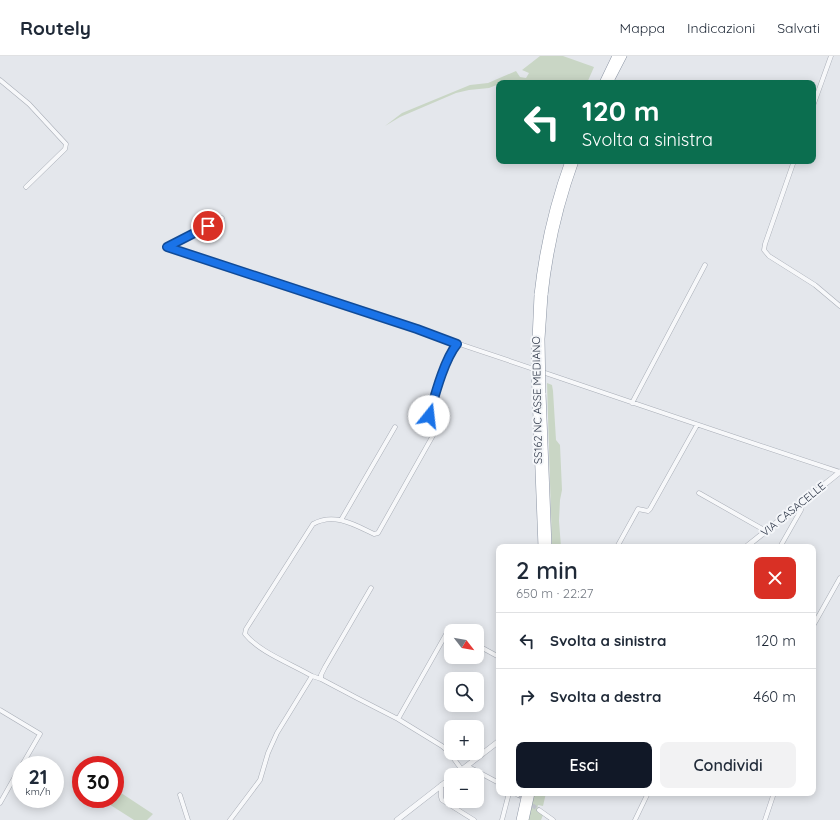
<!DOCTYPE html>
<html lang="it">
<head>
<meta charset="utf-8">
<style>
	:root { --surface:#fff; --page:#f2f2f3; --text:#1f2937; --muted:#747a83; --line:#e0e1e3; --accent:#111827 }
	body { margin:0; font-family:Quicksand,sans-serif; background:var(--page); color:var(--text); height:100vh; display:flex; flex-direction:column; font-size:15px; white-space:nowrap }
	* { box-sizing:border-box; margin:0 }
	p { font-size:13px; color:var(--muted) }
	.icon { flex:none; width:22px; height:22px; fill:none; stroke:currentColor; stroke-width:2; stroke-linecap:round; stroke-linejoin:round }
	.map { position:relative; flex:1; overflow:hidden }
	.sheet { position:absolute; left:496px; top:488px; width:320px; height:252px; display:flex; flex-direction:column; background:var(--surface); border-radius:8px; box-shadow:0 2px 10px #0003 }
	.sheet>* { flex:none }
	.hud { position:absolute; left:496px; top:24px; width:320px; height:84px; border-radius:8px; box-shadow:0 2px 10px #0003; background:#0b6e4f; color:#fff; overflow:hidden }
	.needle { width:26px; rotate:121deg }
	.tools { position:absolute; left:444px; top:568px; display:grid; gap:8px }
	.tools a { display:grid; place-items:center; width:40px; height:40px; border-radius:8px; background:var(--surface); box-shadow:0 2px 10px #0003; font-size:20px }
	.speed { position:absolute; left:12px; top:700px; display:flex; gap:8px; font-size:20px; font-weight:700; text-align:center }
	.speed>* { display:grid; place-content:center; width:52px; height:52px; border-radius:50%; background:var(--surface); box-shadow:0 2px 10px #0003; line-height:1 }
	.speed small { font-size:10px; font-weight:400 }
	.speed .limit { border:6px solid #d22; background:#fff; color:#111 }
	.pin { position:absolute; display:grid; place-items:center; width:34px; height:34px; color:#fff; margin:-17px; border:2px solid #fff; border-radius:50%; box-shadow:0 1px 4px #0007 }
	.me { position:absolute; width:44px; margin:-22px; rotate:16deg; stroke-linejoin:round; filter:drop-shadow(0 0 3px #0008) }
	.turn { display:flex; align-items:center; gap:14px; height:84px; padding:0 20px; font-size:18px }
	.turn .icon { width:52px; height:52px; stroke-width:2.5 }
	.turn b { display:block; font-size:28px; line-height:34px }
	.round { display:grid; place-items:center; flex:none; width:42px; height:42px; border-radius:8px; background:var(--page) }
	.head { display:flex; align-items:center; justify-content:space-between; height:68px; padding:0 20px }
	h1 { font-size:24px; font-weight:600; line-height:30px }
	.button { display:flex; gap:8px; margin-top:auto; padding:8px 20px }
	.button a { flex:1; height:46px; border-radius:8px; background:var(--accent); color:#fff; font-size:16px; font-weight:600; line-height:46px; text-align:center }
	.button a+a { background:var(--page); color:var(--text) }
	ul { padding:0; list-style:none }
	li { display:flex; align-items:center; gap:12px; height:56px; padding:0 20px; border-top:1px solid var(--line) }
	li div { flex:1 }
	li b { display:block; font-size:15px }
	li em { font-style:normal }
	header { display:flex; align-items:center; gap:24px; box-sizing:border-box; height:56px; padding:0 20px; background:var(--surface); border-bottom:1px solid var(--line) }
	header strong { font-size:19px }
	nav { display:flex; gap:22px; margin-inline-start:auto; font-size:14px }
	.map>svg:first-child { display:block }
</style>
</head>
<body>
<header>
<strong>Routely</strong>
<nav><a>Mappa</a><a>Indicazioni</a><a>Salvati</a></nav>
</header>
<div class="map">
<svg width="840" height="764" viewBox="0 0 840 764">
	<rect width="100%" height="100%" fill="#e4e7ec"/>
	<path fill="#c9d6c5" d="M540 0H563L594 11 587 27H510L508 25 504 26 489 32 469 34 456 37 400 61 385 70 402 57 470 29 488 27 516 15 520 21 526 22 529 17 522 14Z
		M547 327 552 329 553 335 556 384 560 389 562 434 560 444 559 465 561 491H552Z
		M115 733 153 758 147 764H134L101 743H115Z
		M534 737H546L543 750 538 749 537 755 543 759 541 764H529Z"/>
	<g fill="none" stroke-linecap="round" stroke-linejoin="round">
		<path stroke="#bfc3cb" stroke-width="4" stroke-dasharray="4 2" stroke-linecap="butt" d="M518 739 539 754"/>
		<g stroke="#a9aeb7" stroke-width="5">
			<path id="minor" d="M0 24 29 48 66 88 65 93 26 131
				M813 50 831 0
				M794 105 765 188 764 194 769 200 815 229 840 250
				M222 162 167 191C392 263 615 342 840 416
				M632 347 705 209
				M429 360C435 339 444 304 457 288
				M699 437 766 475
				M341 464 395 371
				M617 491 638 453 648 455 650 453 697 369
				M780 491 801 454 800 448
				M813 570 840 522
				M477 589 499 601
				M312 620 321 623 357 642 398 663 442 690 449 696 462 714
				M321 623V619L325 611 371 532
				M0 654 40 678 22 709
				M398 663 449 573 452 575
				M467 710 499 727
				M441 729V741L442 744 474 764
				M515 737 518 739
				M180 739 188 764
				M0 747 21 710
				M539 754 553 764
				M230 764 260 724 268 697 277 677 312 620C292 608 259 596 245 578L246 573 313 468C334 456 355 469 374 478L378 477 440 367
				M502 764 509 737
				M635 764 648 737
				M765 764 774 737"/>
		</g>
		<g stroke="#a9aeb7" stroke-width="6">
			<path id="tertiary" d="M746 491 840 416
				M455 719 499 685
				M397 764 451 722"/>
		</g>
		<g stroke="#8b94a3" stroke-width="8">
			<path id="trunk" d="M603 27 616 0
				M609 27 623 0
				M538 239C543 193 553 149 569 105
				M544 239C549 193 559 149 575 105
				M536 337 542 491
				M542 337 548 491
				M520 764 526 737
				M525 764 531 737"/>
		</g>
		<use href="#minor" stroke="#f7f8fa" stroke-width="4"/>
		<use href="#tertiary" stroke="#f7f8fa" stroke-width="5"/>
		<use href="#trunk" stroke="#fff" stroke-width="7"/>
		<g stroke="#8b94a3" stroke-width="8" stroke-linecap="butt">
			<path id="trunk-bridge" d="M536 337 535 307 538 239
				M542 337 541 283 544 239"/>
		</g>
		<use href="#trunk-bridge" stroke="#fff" stroke-width="7"/>
	</g>
	<g fill="none" stroke-linecap="round" stroke-linejoin="round">
		<g stroke="#114b97" stroke-width="10">
			<path id="route" d="M208 170 167 191 417 273 457 288C444 304 435 339 429 360"/>
		</g>
		<use href="#route" stroke="#1a73e8" stroke-width="7"/>
	</g>
	<g text-anchor="middle" stroke-width="4" stroke-linejoin="round" paint-order="stroke">
		<g font-size="11" fill="#2b3445" stroke="#f4f6f9">
			<text transform="translate(537 344) rotate(-91)" y="4">SS162 NC ASSE MEDIANO</text>
			<text transform="translate(793 453) rotate(-39)" y="4">VIA CASACELLE</text>
		</g>
	</g>
</svg>
<div class="tools">
<a><svg class="needle" viewBox="-14 -14 28 28"><path d="M0-13l5 13h-10z" fill="#e53935"/><path d="M0 13l5-13h-10z" fill="#747a83"/></svg></a>
<a><svg class="icon" aria-label="search" viewBox="0 0 24 24"><circle cx="10" cy="10" r="6"/><path d="M15 15l6 6"/></svg></a>
<a>+</a>
<a>−</a>
</div>
<div class="speed"><div>21<small>km/h</small></div><div class="limit">30</div></div>
<div class="pin" style="left:208px;top:170px;background:#d93025"><svg class="icon" aria-label="arrive" viewBox="0 0 24 24"><path d="M6 21V4h12l-3 4 3 4H6"/></svg></div>
<svg class="me" style="left:429px;top:360px" viewBox="-20 -20 40 40"><circle r="19" fill="#fff"/><path d="M0-13L10 11 0 6-10 11z" fill="#1a73e8"/></svg>
<div class="hud">
<div class="turn"><svg class="icon" aria-label="left" viewBox="0 0 24 24"><path d="M17 20v-9H6M10 6l-5 5 5 5"/></svg><div><b>120 m</b>Svolta a sinistra</div></div>
</div>
<section class="sheet">
<div class="head"><div><h1>2 min</h1><p>650 m · 22:27</p></div><a class="round" style="background:#d93025;color:#fff"><svg class="icon" aria-label="close" viewBox="0 0 24 24"><path d="M6 6l12 12M18 6L6 18"/></svg></a></div>
<ul>
<li><svg class="icon" aria-label="left" viewBox="0 0 24 24"><path d="M17 20v-9H6M10 6l-5 5 5 5"/></svg><div><b>Svolta a sinistra</b></div><em>120 m</em></li>
<li><svg class="icon" aria-label="right" viewBox="0 0 24 24"><path d="M7 20v-9h11M14 6l5 5-5 5"/></svg><div><b>Svolta a destra</b></div><em>460 m</em></li>
</ul>
<div class="button"><a>Esci</a><a>Condividi</a></div>
</section>
</div>
</body>
</html>
